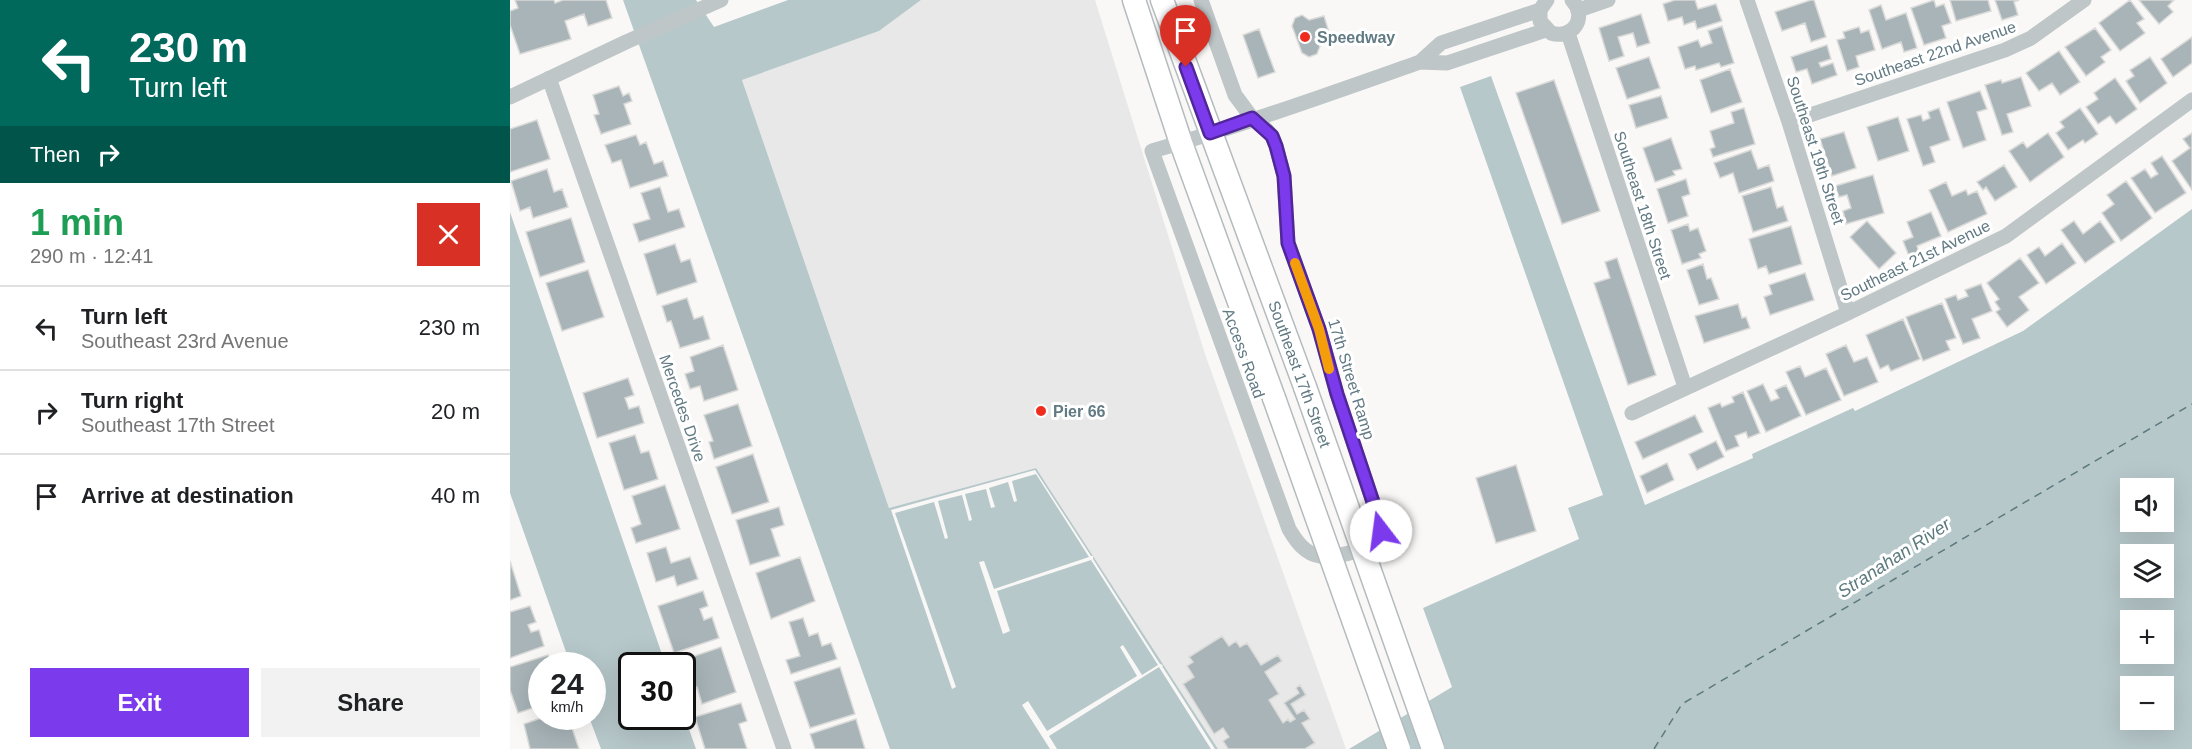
<!DOCTYPE html>
<html lang="en">
<head>
<meta charset="utf-8">
<style>
	:root { --surface:#fff; --page:#f2f2f2; --text:#202124; --muted:#757577; --line:#e0e0e0; --accent:#7c3aed }
	body { margin:0; font-family:Helvetica,sans-serif; background:var(--page); color:var(--text); height:100vh; display:flex; flex-direction:column; font-size:22px; white-space:nowrap }
	* { box-sizing:border-box; margin:0 }
	p { font-size:20px; color:var(--muted) }
	.icon { flex:none; width:33px; height:33px; fill:none; stroke:currentColor; stroke-width:2; stroke-linecap:round; stroke-linejoin:round }
	.map { position:relative; flex:1; overflow:hidden }
	.panel { display:flex; flex-direction:column; background:var(--surface); width:510px }
	.panel>* { flex:none }
	.guide { background:#00695c; color:#fff; overflow:hidden }
	.controls { position:absolute; left:1610px; top:478px; display:grid; gap:12px }
	.controls a { display:grid; place-items:center; width:54px; height:54px; border-radius:0px; background:var(--surface); box-shadow:0 6px 24px #0002; font-size:30px }
	.speed { position:absolute; left:18px; top:652px; display:flex; gap:12px; font-size:30px; font-weight:700; text-align:center }
	.speed>* { display:grid; place-content:center; width:78px; height:78px; border-radius:50%; background:var(--surface); box-shadow:0 6px 24px #0002; line-height:1 }
	.speed small { font-size:15px; font-weight:400 }
	.speed .limit { border:3px solid #111; border-radius:9px; background:#fff; color:#111 }
	.pin { position:absolute; display:grid; place-items:center; width:51px; height:51px; color:#fff; margin:-62px -26px; border-radius:50% 50% 50% 0; rotate:-45deg; box-shadow:0 0 6px #0007 }
	.pin .icon { rotate:45deg }
	.me { position:absolute; width:66px; margin:-33px; rotate:345deg; stroke-linejoin:round; filter:drop-shadow(0 0 4px #0008) }
	.turn { display:flex; align-items:center; gap:21px; height:126px; padding:0 30px; font-size:27px }
	.turn .icon { width:78px; height:78px; stroke-width:2.5 }
	.turn b { display:block; font-size:42px; line-height:51px }
	.then { display:flex; align-items:center; height:57px; padding:0 30px; background:#0003; gap:12px; font-size:22px }
	.round { display:grid; place-items:center; flex:none; width:63px; height:63px; border-radius:0px; background:var(--page) }
	.headline { display:flex; align-items:center; justify-content:space-between; height:102px; padding:0 30px }
	h1 { font-size:36px; font-weight:800; line-height:45px; color:#1e9e55 }
	.primary-button { display:flex; gap:12px; margin-top:auto; padding:12px 30px }
	.primary-button a { flex:1; height:69px; border-radius:0px; background:var(--accent); color:#fff; font-size:24px; font-weight:800; line-height:69px; text-align:center }
	.primary-button a+a { background:var(--page); color:var(--text) }
	ul { padding:0; list-style:none }
	li { display:flex; align-items:center; gap:18px; height:84px; padding:0 30px; border-top:2px solid var(--line) }
	li div { flex:1 }
	li b { display:block; font-size:22px }
	li em { font-style:normal }
	main { display:flex; flex:1; min-height:0 }
	.map>svg:first-child { display:block }
</style>
</head>
<body>
<main>
<section class="panel">
<div class="guide">
<div class="turn"><svg class="icon" aria-label="left" viewBox="0 0 24 24"><path d="M17 20v-9H6M10 6l-5 5 5 5"/></svg><div><b>230 m</b>Turn left</div></div>
<div class="then">Then<svg class="icon" aria-label="right" viewBox="0 0 24 24"><path d="M7 20v-9h11M14 6l5 5-5 5"/></svg></div>
</div>
<div class="headline"><div><h1>1 min</h1><p>290 m · 12:41</p></div><a class="round" style="background:#d93025;color:#fff"><svg class="icon" aria-label="close" viewBox="0 0 24 24"><path d="M6 6l12 12M18 6L6 18"/></svg></a></div>
<ul>
<li><svg class="icon" aria-label="left" viewBox="0 0 24 24"><path d="M17 20v-9H6M10 6l-5 5 5 5"/></svg><div><b>Turn left</b><p>Southeast 23rd Avenue</p></div><em>230 m</em></li>
<li><svg class="icon" aria-label="right" viewBox="0 0 24 24"><path d="M7 20v-9h11M14 6l5 5-5 5"/></svg><div><b>Turn right</b><p>Southeast 17th Street</p></div><em>20 m</em></li>
<li><svg class="icon" aria-label="arrive" viewBox="0 0 24 24"><path d="M6 21V4h12l-3 4 3 4H6"/></svg><div><b>Arrive at destination</b></div><em>40 m</em></li>
</ul>
<div class="primary-button"><a>Exit</a><a>Share</a></div>
</section>
<div class="map">
<svg width="1682" height="749" viewBox="0 0 1682 749">
	<rect width="100%" height="100%" fill="#f9f8f6"/>
	<path fill="#e7e8e7" d="M411 0H585L695 354 836 749H708L526 468 379 508 232 80 369 31Z"/>
	<path fill="#b7c8ca" fill-rule="evenodd" d="M113 0H186L204 27 278 0H411L369 31 232 80 379 508 526 468 708 749H380Z
		M981 76 1135 505 1243 458 1242 454 1343 408 1345 411 1513 331 1682 209V749H839L942 687 913 608 1069 539 1058 508 1093 495 950 87ZM1620 489H1653V522H1620ZM1620 555H1653V588H1620ZM1620 621H1653V654H1620ZM1620 687H1653V720H1620Z
		M0 212 156 666H122V717H172L173 712 186 749H91L79 717H82V666H61L0 493Z"/>
	<path fill="#f9f8f6" d="M525 470 581 556H583V559L650 664 653 665 652 666 705 749H701L649 667 539 736 547 749H540L512 705 518 701 537 731 627 676 610 647 613 645 632 675 648 665 581 560 487 591 500 631 493 634 469 562 474 561 484 589 579 557 526 474 502 481 507 501 504 502 498 482 479 488 485 507 481 508 476 489 455 494 462 520 459 521 452 495 428 501 438 538 435 539 424 502 385 513 446 687 442 689 381 510Z"/>
	<g fill="none" stroke-linecap="round" stroke-linejoin="round">
		<path stroke="#5c7a7d" stroke-width="1.5" stroke-dasharray="8 6" stroke-linecap="butt" d="M1144 749 1172 704 1682 404"/>
	</g>
	<path fill="#a8b4b8" stroke="#dadad8" stroke-width="1.5" d="M5 0H44L45 3 53 0H96L102 18 78 26 74 14 55 21 61 39 10 54 0 25V11L8 8Z
		M1165 0H1185L1188 9 1206 4 1212 21 1187 29 1185 21 1174 25 1172 17 1158 21 1153 4Z
		M1301 0H1304L1316 37 1301 42 1295 23 1272 31 1265 12Z
		M1424 0 1426 7 1434 4 1441 23 1432 26 1436 38 1414 45 1401 8Z
		M1440 0H1478L1481 11 1446 21Z
		M1485 0H1509L1504 2 1508 15 1492 20Z
		M1620 0 1634 19 1627 23 1635 33 1610 51 1589 23Z
		M1629 0H1664L1658 6 1663 12 1649 24Z
		M1371 5 1376 20 1396 13 1407 48 1394 52 1391 42 1372 49 1359 10Z
		M1131 14 1140 43 1127 47 1123 33 1108 37 1114 56 1099 61 1089 28Z
		M792 15 799 20 814 16 822 42 810 46 807 54 799 57 792 53 782 26 785 18Z
		M1212 26 1224 63 1211 67 1209 63 1186 70 1185 66 1175 69 1168 47 1188 40 1191 47 1202 43 1198 31Z
		M1349 27 1351 33 1359 30 1365 50 1346 56 1349 67 1337 71 1327 40 1335 38 1333 32Z
		M1585 28 1601 50 1591 57 1595 62 1576 76 1555 47Z
		M749 29 765 72 748 78 733 35Z
		M1682 37V63L1663 77 1651 59Z
		M1317 45 1321 59 1309 63 1311 67 1323 63 1327 75 1302 84 1297 69 1286 72 1281 57Z
		M1549 51 1570 82 1550 95 1542 83 1529 91 1516 73Z
		M1139 57 1150 88 1117 99 1106 68Z
		M1640 57 1657 83 1630 103 1616 81 1624 76 1620 70Z
		M1220 69 1232 102 1201 113 1190 80Z
		M1511 77 1521 106 1497 114 1503 132 1492 135 1475 85 1491 80 1492 83Z
		M1605 78 1627 109 1606 124 1600 116 1588 124 1576 107 1588 99 1584 93Z
		M1044 80 1090 211 1052 224 1006 93Z
		M109 86 113 96 119 93 122 101 114 104 121 124 91 134 84 115 89 114 83 95Z
		M1470 91 1477 109 1467 112 1476 140 1453 148 1437 102Z
		M1151 96 1158 118 1126 128 1119 105Z
		M1234 108 1245 144 1203 157 1200 149 1205 147 1200 131 1224 123 1221 112Z
		M1429 108 1440 140 1420 147 1425 162 1413 166 1397 119 1411 115 1413 121 1420 118 1418 112Z
		M1570 108 1588 134 1575 143 1573 140 1558 150 1546 133 1554 127 1550 122Z
		M1388 117 1399 151 1368 161 1357 127Z
		M27 120 40 159 0 172V129Z
		M1334 132 1346 168 1322 176 1310 139Z
		M1538 133 1554 157 1520 182 1499 151 1513 142 1517 148Z
		M1682 133V190L1662 161 1680 148 1673 139Z
		M126 135 130 145 136 142 144 164 153 161 158 176 120 188 111 160 102 163 95 145Z
		M1161 138 1172 169 1163 171 1165 175 1145 182 1133 148Z
		M1241 150 1248 169 1259 165 1264 181 1229 193 1223 173 1210 178 1204 163Z
		M1652 156 1676 193 1645 213 1621 178 1635 169 1641 178 1648 174 1641 163Z
		M1494 165 1507 187 1485 201 1476 187 1473 190 1467 182Z
		M37 169 44 192 52 189 58 207 23 218 20 207 10 211 1 181Z
		M1363 175 1374 213 1336 224 1333 211 1341 208 1337 195 1329 197 1325 186Z
		M1176 179 1180 194 1172 197 1178 216 1158 223 1147 189Z
		M1616 181 1642 218 1611 241 1592 213 1604 204 1597 195Z
		M1436 182 1442 196 1456 190 1458 195 1467 191 1477 214 1438 232 1419 190Z
		M150 187 158 212 169 209 175 227 129 242 123 224 140 219 131 193Z
		M1261 187 1267 208 1273 206 1278 221 1243 232 1232 196Z
		M1421 212 1431 236 1407 246 1409 252 1399 256 1393 241 1403 237 1397 222Z
		M61 218 75 262 30 277 16 232Z
		M1357 221 1386 253 1369 269 1340 237Z
		M1564 221 1573 234 1590 221 1605 242 1575 263 1551 230Z
		M1178 224 1180 231 1188 228 1196 251 1189 254 1191 258 1172 264 1161 230Z
		M1281 226 1292 264 1259 274 1256 266 1248 269 1239 239Z
		M1552 243 1566 263 1536 284 1517 255 1529 247 1535 256Z
		M165 244 171 262 180 259 187 282 147 295 134 254Z
		M1107 258 1146 375 1118 385 1084 283 1100 278 1095 262Z
		M1510 258 1529 283 1509 297 1519 310 1497 327 1486 312 1490 309 1485 302 1489 299 1477 283Z
		M1193 264 1197 279 1201 278 1209 299 1189 305 1177 270Z
		M78 270 94 317 52 331 36 283Z
		M1295 273 1304 300 1260 315 1254 297 1262 294 1259 285Z
		M1471 284 1482 311 1462 319 1470 338 1453 344 1435 299 1446 295 1448 300 1458 296 1455 290Z
		M177 298 184 319 193 316 200 339 170 348 161 321 157 322 152 306Z
		M1432 303 1446 338 1436 341 1440 350 1413 361 1396 317Z
		M1228 304 1232 318 1236 317 1240 328 1194 343 1185 316Z
		M1393 319 1410 359 1381 371 1378 365 1370 369 1356 335Z
		M213 345 228 390 194 401 190 386 180 389 175 374 184 371 180 357Z
		M1336 345 1344 362 1357 357 1368 382 1334 396 1316 354Z
		M1290 366 1295 377 1316 368 1331 400 1296 415 1276 372Z
		M118 378 124 395 115 398 119 409 129 406 134 423 87 438 73 393Z
		M1253 384 1261 401 1269 398 1265 390 1276 385 1291 416 1256 432 1237 391Z
		M1233 392 1250 433 1238 438 1236 432 1225 436 1229 446 1216 451 1198 408 1210 403 1212 407 1224 402 1222 397Z
		M228 404 242 446 204 459 199 442 203 441 194 415Z
		M1185 415 1193 432 1133 459 1125 442Z
		M125 435 131 453 139 451 148 479 114 490 99 443Z
		M1206 441 1214 457 1187 470 1179 454Z
		M243 454 259 502 222 514 206 467Z
		M1157 463 1164 480 1137 493 1130 476Z
		M1006 465 1026 531 986 543 966 478Z
		M155 485 170 529 126 543 121 528 131 524 122 496Z
		M269 507 274 525 261 529 270 556 240 565 226 520Z
		M156 547 161 563 180 557 188 579 167 586 164 576 146 582 137 553Z
		M290 557 305 601 261 619 246 573Z
		M0 561 11 596 0 600Z
		M193 591 198 606 190 609 194 620 202 617 209 638 164 653 148 606Z
		M20 606 26 622 18 625 21 632 29 630 34 646 0 658V612Z
		M293 618 299 636 308 633 312 646 321 643 327 659 281 674 276 660 290 656 279 622Z
		M712 636 719 646 726 641 730 647 737 643 751 665 768 655 772 661 755 672 769 694 759 700 773 723 778 719 780 722 785 719 774 703 789 693 786 688 790 685 796 695 781 704 787 714 794 710 800 719 792 723 805 743 795 749H718L713 741 719 737 713 728 704 734 673 684 684 677 677 666 683 662 679 657Z
		M211 647 226 692 192 704 187 687 176 691 172 679V666H168L167 662Z
		M38 655 41 666H32V705L8 713 0 690V667Z
		M330 667 345 714 300 728 284 682Z
		M231 703 237 721 229 724 237 749H195L185 717Z
		M34 717H54L58 729 62 728 69 749H20L14 724Z
		M346 719 355 749H305L300 734Z"/>
	<g fill="none" stroke-linecap="round" stroke-linejoin="round">
		<g stroke="#b4bbbe" stroke-width="25">
			<path id="primary" d="M624 0 671 143 764 398
				M652 0 795 387"/>
		</g>
		<path stroke="#bec6c8" stroke-width="15" d="M691 0 725 95 742 118 753 126 762 136 766 146 774 176 778 243 809 329 827 394 871 526C871 549 829 558 810 556 795 554 786 541 779 529L642 151C733 125 822 93 910 62L937 63 1036 30
			M1037 0 1030 10V21L1041 33C1063 40 1078 17 1062 0
			M1237 0 1279 122 1338 313
			M1069 10 1098 0
			M1058 33 1175 387
			M910 62 931 43 1030 10
			M39 78 274 749
			M0 97 116 42 211 0
			M1279 122 1495 50 1521 38 1574 0
			M1122 413 1338 313 1496 236 1682 100"/>
		<use href="#primary" stroke="#fff" stroke-width="22"/>
		<g stroke="#b4bbbe" stroke-width="25" stroke-linecap="butt">
			<path id="primary-bridge" d="M795 387 923 749
				M764 398 889 749"/>
		</g>
		<use href="#primary-bridge" stroke="#fff" stroke-width="22"/>
	</g>
	<g fill="none" stroke-linecap="round" stroke-linejoin="round">
		<g stroke="#51269a" stroke-width="15">
			<path id="route" d="M676 67 700 133 742 118 762 136 766 146 774 176 778 243 809 329 827 394 871 526V531"/>
		</g>
		<use href="#route" stroke="#7c3aed" stroke-width="10"/>
		<path stroke="#f59e0b" stroke-width="10" d="M785 263 809 329 819 369"/>
	</g>
	<g fill="#f02c1f" stroke="#fff" stroke-width="2">
		<circle cx="795" cy="37" r="6"/>
		<circle cx="531" cy="411" r="6"/>
	</g>
	<g text-anchor="middle" stroke-width="6" stroke-linejoin="round" paint-order="stroke">
		<g font-size="16" font-weight="bold" fill="#617a83" stroke="#fff" text-anchor="start">
			<text x="807" y="43">Speedway</text>
			<text x="543" y="417">Pier 66</text>
		</g>
		<g font-size="16" fill="#617a83" stroke="#fff">
			<text transform="translate(1425 53) rotate(-19)" y="6">Southeast 22nd Avenue</text>
			<text transform="translate(1306 150) rotate(72)" y="6">Southeast 19th Street</text>
			<text transform="translate(1133 205) rotate(72)" y="6">Southeast 18th Street</text>
			<text transform="translate(1405 260) rotate(-26)" y="6">Southeast 21st Avenue</text>
			<text transform="translate(734 353) rotate(70)" y="6">Access Road</text>
			<text transform="translate(790 374) rotate(70)" y="6">Southeast 17th Street</text>
			<text transform="translate(842 379) rotate(73)" y="6">17th Street Ramp</text>
			<text transform="translate(173 408) rotate(71)" y="6">Mercedes Drive</text>
		</g>
		<g font-size="18" font-style="italic" fill="#5c7a7d" stroke="#fff">
			<text transform="translate(1384 558) rotate(-33)" y="6">Stranahan River</text>
		</g>
	</g>
</svg>
<div class="controls">
<a><svg class="icon" aria-label="sound" viewBox="0 0 24 24"><path d="M4 9h4l5-4v14l-5-4H4zM17 9q2 3 0 6"/></svg></a>
<a><svg class="icon" aria-label="layers" viewBox="0 0 24 24"><path d="M12 4l9 5-9 5-9-5zM3 14l9 5 9-5"/></svg></a>
<a>+</a>
<a>−</a>
</div>
<div class="speed"><div>24<small>km/h</small></div><div class="limit">30</div></div>
<div class="pin" style="left:676px;top:67px;background:#d93025"><svg class="icon" aria-label="arrive" viewBox="0 0 24 24"><path d="M6 21V4h12l-3 4 3 4H6"/></svg></div>
<svg class="me" style="left:871px;top:531px" viewBox="-20 -20 40 40"><circle r="19" fill="#fff"/><path d="M0-13L10 11 0 6-10 11z" fill="#7c3aed"/></svg>
</div>
</main>
</body>
</html>
